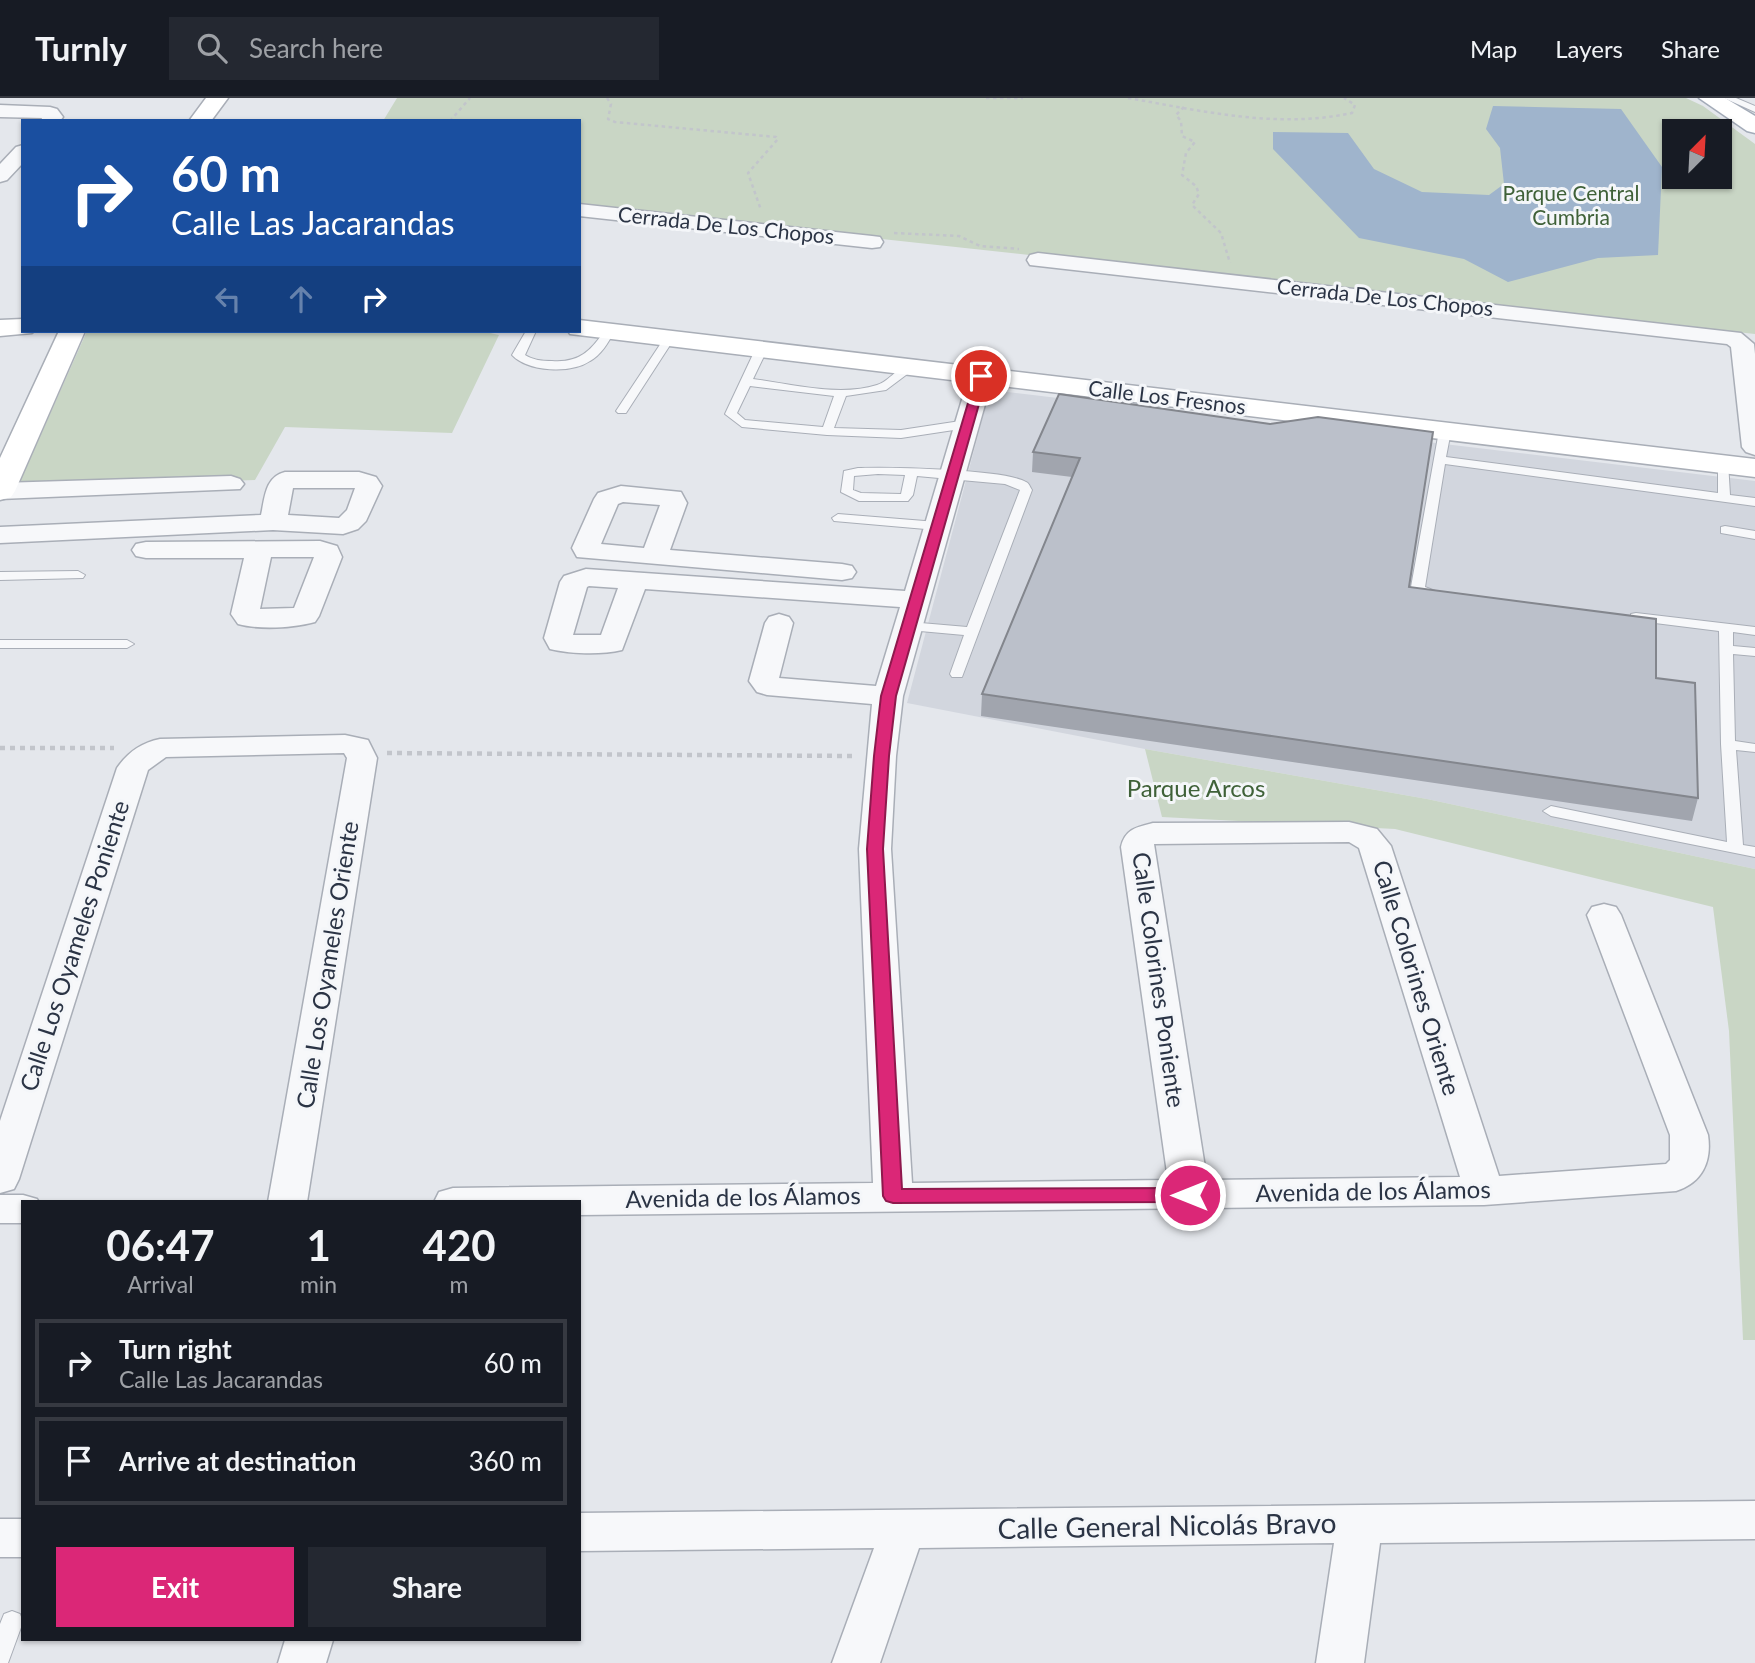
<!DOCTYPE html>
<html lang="en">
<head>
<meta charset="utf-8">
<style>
	:root { --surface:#171b24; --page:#242831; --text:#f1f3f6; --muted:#9ea1a6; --line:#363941; --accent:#db2777 }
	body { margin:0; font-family:Lato,sans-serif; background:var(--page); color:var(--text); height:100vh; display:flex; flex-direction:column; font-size:26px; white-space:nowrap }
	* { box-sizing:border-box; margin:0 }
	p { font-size:23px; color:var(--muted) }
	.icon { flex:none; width:38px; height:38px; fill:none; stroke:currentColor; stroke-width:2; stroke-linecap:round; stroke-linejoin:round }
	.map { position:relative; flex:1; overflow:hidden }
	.side { position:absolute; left:21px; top:1102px; width:560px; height:441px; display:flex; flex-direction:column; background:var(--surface); border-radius:0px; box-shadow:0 2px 5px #0004 }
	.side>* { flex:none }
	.hud { position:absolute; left:21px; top:21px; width:560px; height:214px; border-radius:0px; box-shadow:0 2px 5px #0004; background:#1a4fa0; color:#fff; overflow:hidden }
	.needle { width:46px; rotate:24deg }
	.controls { position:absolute; left:1662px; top:21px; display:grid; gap:14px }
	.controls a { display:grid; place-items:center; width:70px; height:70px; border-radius:0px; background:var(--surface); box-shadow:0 2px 5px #0004; font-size:35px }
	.pin { position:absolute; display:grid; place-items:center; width:60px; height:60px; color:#fff; margin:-30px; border:4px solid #fff; border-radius:50%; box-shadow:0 2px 7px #0007 }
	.me { position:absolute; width:77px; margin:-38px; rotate:270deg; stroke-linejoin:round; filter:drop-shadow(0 0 5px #0008) }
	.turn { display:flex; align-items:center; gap:24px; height:147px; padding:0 35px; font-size:32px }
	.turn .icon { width:91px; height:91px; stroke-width:2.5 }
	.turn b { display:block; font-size:49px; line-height:60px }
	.lanes { display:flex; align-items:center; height:66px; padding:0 35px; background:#0003; justify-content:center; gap:35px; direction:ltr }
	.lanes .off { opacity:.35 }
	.eta { display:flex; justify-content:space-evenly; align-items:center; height:119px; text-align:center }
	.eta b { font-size:42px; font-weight:700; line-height:49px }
	.cta { display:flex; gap:14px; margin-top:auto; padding:14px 35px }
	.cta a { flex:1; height:80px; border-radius:0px; background:var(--accent); color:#fff; font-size:28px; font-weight:700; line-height:80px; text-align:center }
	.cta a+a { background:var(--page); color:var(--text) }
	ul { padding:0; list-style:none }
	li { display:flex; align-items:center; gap:21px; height:88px; margin:0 14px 10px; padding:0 21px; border:4px solid var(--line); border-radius:0px }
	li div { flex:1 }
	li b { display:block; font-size:26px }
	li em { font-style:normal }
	header { display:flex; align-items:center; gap:42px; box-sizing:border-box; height:98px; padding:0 35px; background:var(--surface); border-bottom:2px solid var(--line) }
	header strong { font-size:33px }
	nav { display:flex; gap:38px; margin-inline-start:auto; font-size:24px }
	.search { width:490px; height:63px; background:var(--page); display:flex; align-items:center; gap:18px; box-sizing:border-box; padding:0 24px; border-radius:0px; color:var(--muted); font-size:26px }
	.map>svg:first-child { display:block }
</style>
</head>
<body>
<header>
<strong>Turnly</strong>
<div class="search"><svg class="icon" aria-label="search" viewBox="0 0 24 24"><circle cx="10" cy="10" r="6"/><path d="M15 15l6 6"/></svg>Search here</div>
<nav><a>Map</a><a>Layers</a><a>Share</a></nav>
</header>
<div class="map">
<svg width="1755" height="1565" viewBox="0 0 1755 1565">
	<rect width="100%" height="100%" fill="#e4e7ec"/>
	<path fill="#d2d6de" d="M990 292 1755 383V771L1427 701 1145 651 907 605Z"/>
	<path fill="#c9d6c5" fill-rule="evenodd" d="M397 0H1686L1703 8 1755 46V236L579 108V23H383ZM1675 33H1720V79H1675Z
		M87 233H481L499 237 452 335 285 329 255 382 17 390Z
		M1145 651 1427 701 1755 771V1242H1743L1729 933 1713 809 1395 731 1162 719Z"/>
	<path fill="#9fb4cc" d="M1493 8 1621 11 1662 69 1658 157 1598 160 1508 184 1464 161 1359 140 1273 51V34L1348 35 1374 71 1422 94 1489 97 1504 86 1500 50 1486 31Z"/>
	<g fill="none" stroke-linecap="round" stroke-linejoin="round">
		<g stroke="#a9aeb7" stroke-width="2">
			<path id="lane" d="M1724 0H1736L1755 8V14Z
				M609 231 614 234C608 245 601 257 590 263 571 276 528 274 512 257L526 233H536L525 257C533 262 542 263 552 263 579 265 591 253 605 232Z
				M665 239 674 241 626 315H618L616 313Z
				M761 249 767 252 753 281C791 286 840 299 877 287 891 283 899 265 914 267V271L886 292 846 298 834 330 901 332 967 322 973 326 967 330 901 340 827 337 742 329 725 316 755 252ZM750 288 834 298 823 329 745 322 737 315Z
				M1445 329 1451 333 1446 359 1718 395V367L1724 363 1728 364 1730 397 1755 400V408L1445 366 1425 489 1443 496 1436 500 1416 496 1411 489 1439 333Z
				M858 370C887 369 1005 371 1026 384 1029 385 1030 389 1032 392L962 579H952L950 576 964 537 909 532 902 528 909 524 967 529 1020 392 1005 386 917 378 913 397 908 403H859L841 394 844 373ZM878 376 905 377 901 396 861 395 853 392 854 378Z
				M838 416 937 424 943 428 937 432 834 423 832 420Z
				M1725 428 1755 433V441L1721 435V429Z
				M78 473 85 477 83 480 0 482V474Z
				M1636 515 1755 529V537L1733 534V548L1755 550V558L1733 556 1735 643 1755 646V654L1736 652 1743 747 1755 749V759L1551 718 1543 713 1551 708 1727 744 1721 646 1719 533 1631 522V516Z
				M0 542H127L134 546 127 550H0Z
				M12 1513 20 1516 23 1524 8 1565H0V1526L4 1516Z"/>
		</g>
		<g stroke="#a9aeb7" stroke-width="3">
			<path id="street" d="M0 7 50 9 57 11 63 19 60 23H41L42 20 0 19Z
				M23 47V65L7 82 0 84V66L16 49Z
				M579 106 872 138 880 139 883 144 880 149 872 150 579 118Z
				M1038 155 1741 235 1754 246 1755 256V357L1746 354 1742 349 1731 249 1727 246 1030 167 1027 162 1030 157Z
				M981 271 989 273 993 278 903 598 896 658 891 751 912 1085 1168 1082 1121 749C1125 731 1137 729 1153 725L1349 724 1377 731 1391 748 1499 1078 1666 1066 1670 1062V1037L1587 817 1592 809 1604 806 1616 809 1621 817 1708 1037C1712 1064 1702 1085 1676 1093L1484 1107 579 1117V1104H434L439 1094 453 1090 873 1085 859 751 872 606 767 597 757 594 749 583 765 525 769 519 779 516 789 519 793 525 779 580 876 588 900 509 645 491 622 552C601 557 571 556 550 551L544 540 560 484 564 478 586 471 905 493 969 278 973 273ZM589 488 618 490 601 537H573L587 489ZM1349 744 1359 750 1460 1079 1207 1082 1154 746Z
				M285 374H359L376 379 382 388 366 423 358 431 343 436 273 432 0 445V429L261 417C265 399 265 379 285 374ZM293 390H355L347 412 339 420 288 417Z
				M231 378 240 381 244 386 240 391 0 401V385Z
				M621 388 681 394 687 405 670 452 842 466 852 468 856 474 852 480 842 482 577 459 572 450 594 401 598 395ZM623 404 660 407 644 450 601 446 618 406Z
				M320 443 337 448 342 459 319 518 315 524C293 530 260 532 238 526L231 516 244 460H146L136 458 132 452 136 446 146 444ZM271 459H314L294 510 260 511Z
				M345 637 368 642 377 660 307 1104H268L347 660 344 655 166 659 148 672 19 1081 14 1091 0 1095V1023L117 670C128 654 141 645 160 641Z
				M0 1097H23L37 1101 39 1104H23V1125H0Z
				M1755 1403V1441L1380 1445 1364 1565H1316L1334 1445 919 1450 880 1565H832L874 1450 579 1453V1415Z
				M0 1421H23V1459H0Z
				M285 1542H333L326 1565H278Z"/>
		</g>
		<g stroke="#a9aeb7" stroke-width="3">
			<path id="secondary" d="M206 0H228L211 23H189Z
				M23 221V233H34L32 235 0 238V222Z
				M579 222 1755 361V379L570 236 568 233H579Z
				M59 233H85L15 393 11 399 0 402V360Z"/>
		</g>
		<g stroke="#a3abb8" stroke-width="3">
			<path id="primary" d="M1699 0H1725L1755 18V35L1747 33Z"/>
		</g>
		<path stroke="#c2c5cb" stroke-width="2.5" stroke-dasharray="3.5 3.5" stroke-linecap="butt" d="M607 0 611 6 608 21 615 24 776 39 778 41 748 75 761 112
			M986 0H1023
			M1128 0C1202 13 1277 31 1352 15L1355 7 1344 0
			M1184 9 1176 17 1181 23 1182 38 1195 44 1186 55 1182 77 1196 88 1199 96 1192 107 1221 135 1230 165
			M450 23 470 0
			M894 135 959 138 980 148 1019 151"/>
		<path stroke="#c2c5cb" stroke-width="4.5" stroke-dasharray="5 5" stroke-linecap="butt" d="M0 650H114
			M387 655 855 658"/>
		<use href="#lane" fill="#f7f8fa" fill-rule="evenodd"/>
		<use href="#street" fill="#f7f8fa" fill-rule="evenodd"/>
		<use href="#secondary" fill="#fff" fill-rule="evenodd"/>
		<use href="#primary" fill="#fff" fill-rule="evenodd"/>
	</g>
	<path fill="#a1a5ae" d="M1059 296 1409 489 1656 580 1698 700 1692 723 981 618 982 596 1072 379 1032 374 1033 354Z"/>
	<path fill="#bbc0ca" stroke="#83868d" stroke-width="2" d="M1059 296 1270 326 1318 319 1433 334 1409 489 1656 521V580L1695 585 1698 700 982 596 1080 360 1033 354Z"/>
	<path fill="#db2777" stroke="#8e194d" stroke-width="2" d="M981 274 987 278 896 598 889 658 883 751 902 1091 1190 1090 1197 1092 1199 1097 1197 1102 1190 1104 893 1105 886 1103 883 1098 867 751 874 658 881 598 976 278Z"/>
	<g text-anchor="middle" stroke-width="6" stroke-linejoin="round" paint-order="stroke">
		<g font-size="21" fill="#3f6138" stroke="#f4f6f9">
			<text x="1571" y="103">Parque Central<tspan x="1571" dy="24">Cumbria</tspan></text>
		</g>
		<g font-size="21" fill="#2b3445" stroke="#f4f6f9">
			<text transform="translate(726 128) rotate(6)" y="7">Cerrada De Los Chopos</text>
			<text transform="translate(1385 200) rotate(6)" y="7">Cerrada De Los Chopos</text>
			<text transform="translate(1167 300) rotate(7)" y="7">Calle Los Fresnos</text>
		</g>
		<g font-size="24" fill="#3f6138" stroke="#f4f6f9">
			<text x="1196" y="699">Parque Arcos</text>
		</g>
		<g font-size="24" fill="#2b3445" stroke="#f4f6f9">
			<text transform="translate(75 848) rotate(-72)" y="8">Calle Los Oyameles Poniente</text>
			<text transform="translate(328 867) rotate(-81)" y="8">Calle Los Oyameles Oriente</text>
			<text transform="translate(1416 880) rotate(73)" y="8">Calle Colorines Oriente</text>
			<text transform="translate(1158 882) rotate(82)" y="8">Calle Colorines Poniente</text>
			<text transform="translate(1373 1094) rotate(-1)" y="8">Avenida de los Álamos</text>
			<text transform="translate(743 1100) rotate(-1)" y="8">Avenida de los Álamos</text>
		</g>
		<g font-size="28" fill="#2b3445" stroke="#f4f6f9">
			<text transform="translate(1167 1428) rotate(-1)" y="10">Calle General Nicolás Bravo</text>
		</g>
	</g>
</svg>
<div class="controls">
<a><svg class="needle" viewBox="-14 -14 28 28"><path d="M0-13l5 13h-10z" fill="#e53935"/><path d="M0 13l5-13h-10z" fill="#9ea1a6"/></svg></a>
</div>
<div class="pin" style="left:981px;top:278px;background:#d93025"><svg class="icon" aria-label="arrive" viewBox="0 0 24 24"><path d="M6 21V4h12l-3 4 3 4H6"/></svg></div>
<svg class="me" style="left:1190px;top:1097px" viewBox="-20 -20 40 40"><circle r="17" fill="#db2777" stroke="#fff" stroke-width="3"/><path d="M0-11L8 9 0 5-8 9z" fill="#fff"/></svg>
<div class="hud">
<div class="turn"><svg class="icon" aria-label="right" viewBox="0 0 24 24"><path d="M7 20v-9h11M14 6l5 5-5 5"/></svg><div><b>60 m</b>Calle Las Jacarandas</div></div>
<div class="lanes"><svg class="icon off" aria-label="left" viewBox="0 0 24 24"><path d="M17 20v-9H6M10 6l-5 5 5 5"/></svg><svg class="icon off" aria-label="ahead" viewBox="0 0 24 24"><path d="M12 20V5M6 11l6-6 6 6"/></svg><svg class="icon" aria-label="right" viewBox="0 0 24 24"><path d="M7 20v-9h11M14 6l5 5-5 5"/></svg></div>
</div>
<section class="side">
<div class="eta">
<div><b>06:47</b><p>Arrival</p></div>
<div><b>1</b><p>min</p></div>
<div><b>420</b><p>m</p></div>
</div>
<ul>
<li><svg class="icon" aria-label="right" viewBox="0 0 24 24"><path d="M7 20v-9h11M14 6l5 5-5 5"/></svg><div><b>Turn right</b><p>Calle Las Jacarandas</p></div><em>60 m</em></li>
<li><svg class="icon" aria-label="arrive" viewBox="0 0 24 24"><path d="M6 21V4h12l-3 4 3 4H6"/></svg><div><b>Arrive at destination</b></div><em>360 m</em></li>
</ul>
<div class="cta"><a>Exit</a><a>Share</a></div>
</section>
</div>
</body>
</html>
